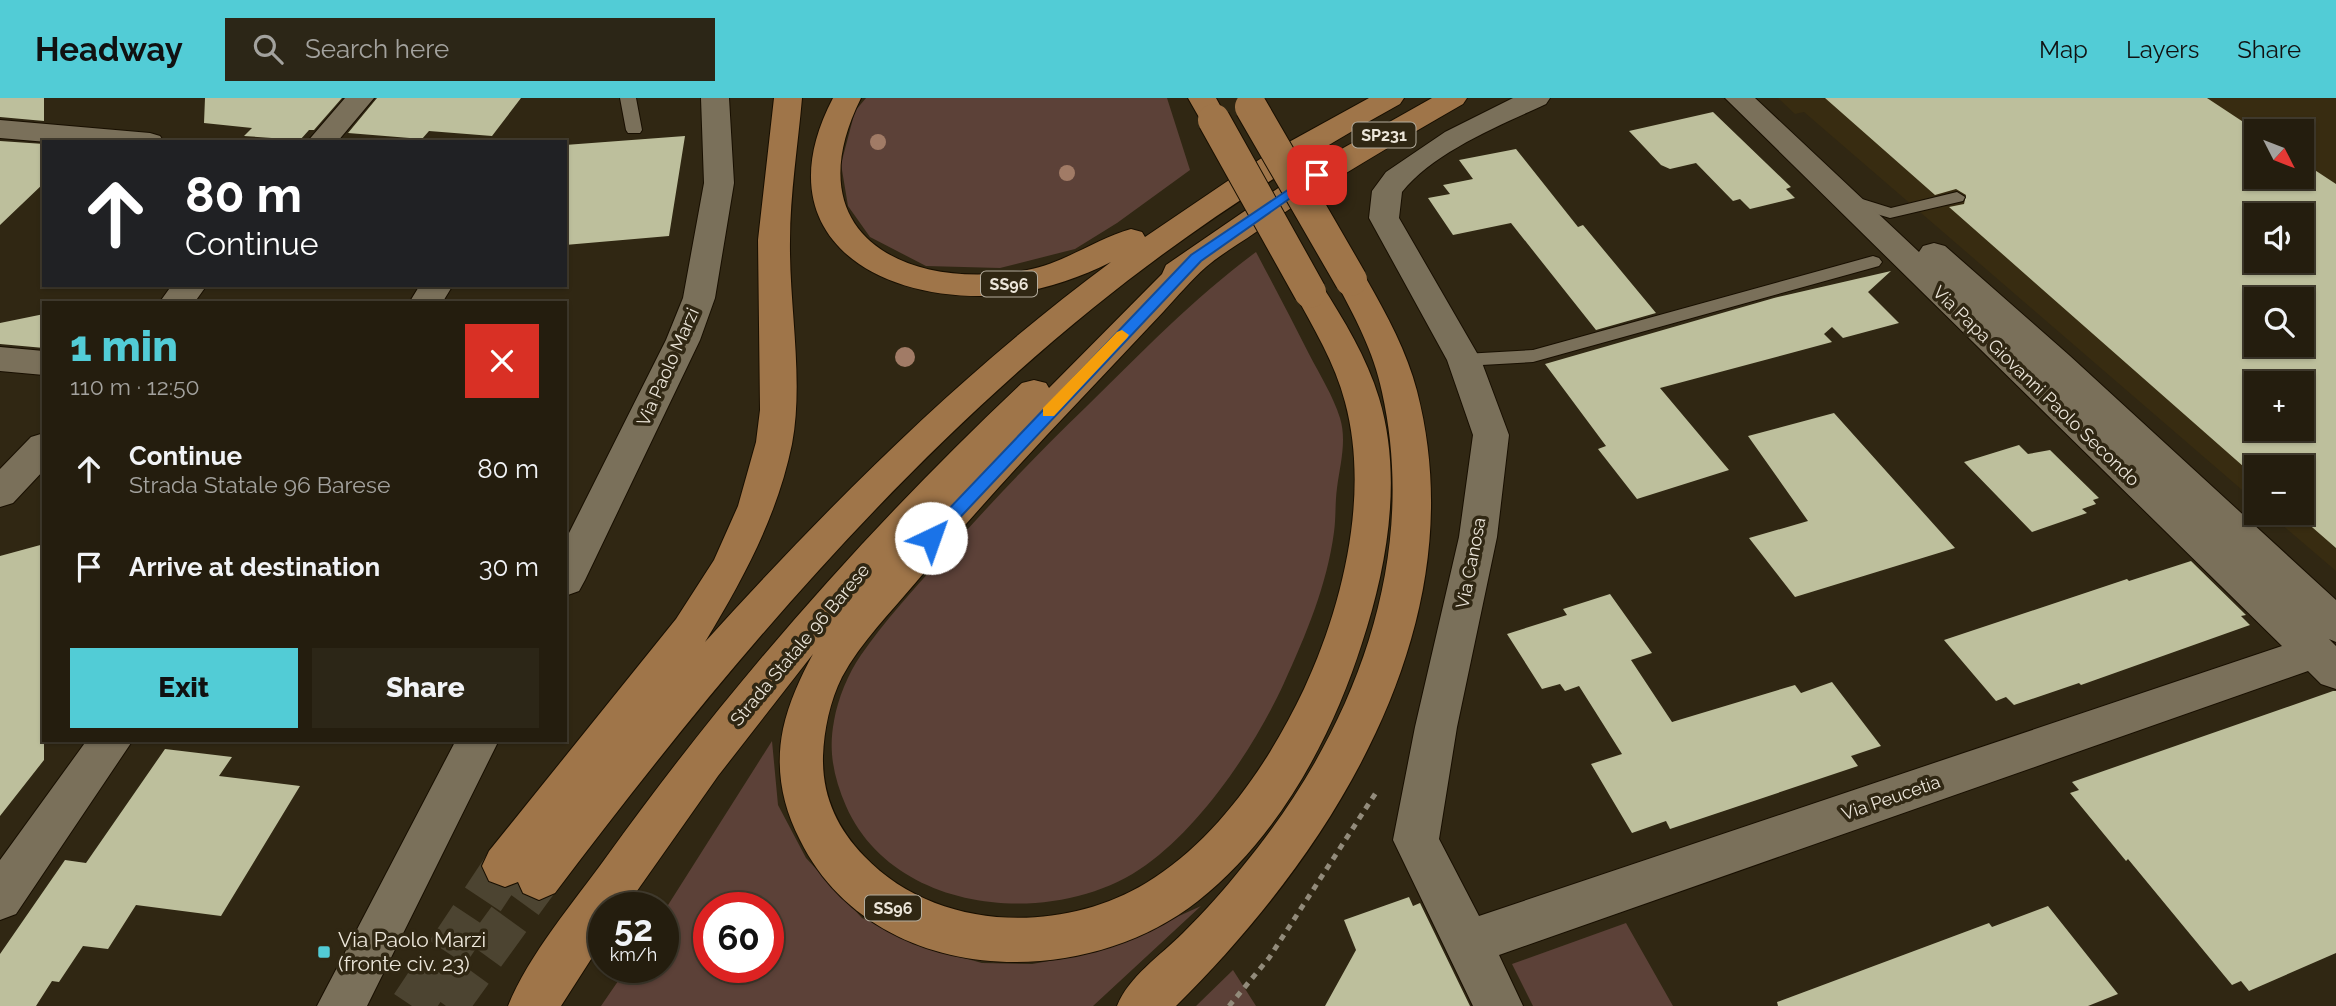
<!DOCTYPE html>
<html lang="en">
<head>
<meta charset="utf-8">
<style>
	:root { --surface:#241d0e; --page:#2c2617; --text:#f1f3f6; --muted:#a3a29e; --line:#413b2e; --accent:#52ccd6 }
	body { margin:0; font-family:Raleway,sans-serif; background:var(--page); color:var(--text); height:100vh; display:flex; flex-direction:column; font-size:26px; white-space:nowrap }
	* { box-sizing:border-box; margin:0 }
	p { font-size:23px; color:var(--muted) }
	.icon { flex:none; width:38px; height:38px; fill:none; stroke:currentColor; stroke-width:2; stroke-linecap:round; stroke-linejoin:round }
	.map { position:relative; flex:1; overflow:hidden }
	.sheet { position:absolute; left:42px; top:203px; width:525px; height:441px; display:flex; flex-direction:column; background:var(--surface); border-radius:0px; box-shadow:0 2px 5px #0004,0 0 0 2px var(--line) }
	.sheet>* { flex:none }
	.banner { position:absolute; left:42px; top:42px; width:525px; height:147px; border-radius:0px; box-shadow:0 2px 5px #0004,0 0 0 2px var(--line); background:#202124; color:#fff; overflow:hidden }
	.needle { width:46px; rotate:132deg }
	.fabs { position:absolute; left:2244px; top:21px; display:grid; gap:14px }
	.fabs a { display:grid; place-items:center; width:70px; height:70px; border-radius:0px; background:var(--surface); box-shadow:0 2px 5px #0004,0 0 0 2px var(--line); font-size:35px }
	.speed { position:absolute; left:588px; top:794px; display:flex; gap:14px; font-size:35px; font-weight:700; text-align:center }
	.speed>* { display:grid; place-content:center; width:91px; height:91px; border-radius:50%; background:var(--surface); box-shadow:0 2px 5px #0004,0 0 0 2px var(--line); line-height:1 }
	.speed small { font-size:18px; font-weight:400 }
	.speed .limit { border:10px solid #d22; background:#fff; color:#111 }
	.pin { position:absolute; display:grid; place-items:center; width:60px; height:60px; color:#fff; margin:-30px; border-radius:14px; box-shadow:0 4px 10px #0006 }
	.me { position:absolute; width:77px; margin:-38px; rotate:42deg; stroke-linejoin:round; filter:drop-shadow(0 0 5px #0008) }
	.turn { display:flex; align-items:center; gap:24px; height:147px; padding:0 28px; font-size:32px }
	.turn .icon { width:91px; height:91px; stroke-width:2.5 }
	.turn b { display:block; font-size:49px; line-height:60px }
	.round { display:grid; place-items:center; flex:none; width:74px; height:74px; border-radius:0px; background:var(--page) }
	.overview { display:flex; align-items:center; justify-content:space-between; height:119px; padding:0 28px }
	h1 { font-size:42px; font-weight:800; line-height:52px; color:var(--accent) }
	.button { display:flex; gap:14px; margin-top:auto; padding:14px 28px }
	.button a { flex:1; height:80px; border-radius:0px; background:var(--accent); color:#111; font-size:28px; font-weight:800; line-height:80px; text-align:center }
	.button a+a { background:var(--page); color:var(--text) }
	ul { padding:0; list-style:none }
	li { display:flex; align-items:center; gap:21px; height:98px; padding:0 28px }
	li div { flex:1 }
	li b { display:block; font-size:26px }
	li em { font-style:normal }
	header { display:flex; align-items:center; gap:42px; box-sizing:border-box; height:98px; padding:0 35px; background:var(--accent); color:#111 }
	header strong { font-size:33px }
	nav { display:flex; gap:38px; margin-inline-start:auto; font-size:24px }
	.search { width:490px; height:63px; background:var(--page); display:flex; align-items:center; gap:18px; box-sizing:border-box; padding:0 24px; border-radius:0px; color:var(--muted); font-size:26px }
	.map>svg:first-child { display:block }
</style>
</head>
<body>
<header>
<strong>Headway</strong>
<div class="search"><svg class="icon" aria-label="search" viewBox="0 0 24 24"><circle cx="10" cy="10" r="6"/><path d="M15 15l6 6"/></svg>Search here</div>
<nav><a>Map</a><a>Layers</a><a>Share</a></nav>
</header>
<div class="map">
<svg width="2336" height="908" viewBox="0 0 2336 908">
	<rect width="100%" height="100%" fill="#302713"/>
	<path fill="#382c11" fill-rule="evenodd" d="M1778 0H2336V473L2268 415H2301V369H2256V404L1804 14 1795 16ZM2256 33H2301V79H2256ZM2256 117H2301V163H2256ZM2256 201H2301V247H2256ZM2256 285H2301V331H2256Z"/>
	<path fill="#5c4138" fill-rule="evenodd" d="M866 0H1167L1190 72 1117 125 1075 151 1000 170 926 168 870 139 848 108 841 66 855 13Z
		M1256 154C1274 188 1292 222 1309 256 1320 277 1333 298 1340 320 1347 343 1340 367 1337 390 1335 405 1336 420 1334 434 1327 487 1306 537 1284 585 1255 648 1203 726 1146 767 1058 831 894 818 846 708 834 680 828 654 834 623 838 600 848 576 861 557 884 524 912 493 940 462 987 409 1035 358 1086 309 1141 255 1195 199 1256 154Z
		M772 643 778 707 806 760 862 820 939 853 982 865 1032 866 1072 859 1113 848 1201 808 1093 908H601L627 870H663V815ZM709 810H768V870H709Z
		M1626 825 1673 908H1533L1512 866Z
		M1233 872 1256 908H1196Z"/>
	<path fill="#bdbf9c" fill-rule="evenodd" d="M0 0H44V23L0 19Z
		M205 0H342L314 32H309L300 42 244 38 252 30 204 25Z
		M377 0H521L492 38 429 33 422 41 348 35Z
		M1825 0H2207L2257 33 2256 79H2301V63L2336 86V450L2297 416 2301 415V369H2256V375L2252 376 1949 109 1964 106 1966 97 1956 91 1935 97ZM2256 117H2301V163H2256ZM2256 201H2301V247H2256ZM2256 285H2301V331H2256Z
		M1713 14 1791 89 1786 91 1795 100 1750 111 1740 101 1733 103 1696 65 1670 71 1661 67 1629 33Z
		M685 38 669 138 565 147V47Z
		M0 43 44 46V85L0 127Z
		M1516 51 1578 129 1583 127 1656 215 1596 232 1511 125 1453 137 1428 100 1450 96 1443 87 1473 81 1459 62Z
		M1891 173 1868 194 1899 225 1843 240 1832 229 1824 236 1832 244 1660 290 1729 372 1637 401 1598 351 1606 348 1545 266 1774 200Z
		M44 216V250L0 246V225Z
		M1834 315 1955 450 1795 499 1749 440 1808 423 1748 338Z
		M2019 347 2028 356 2050 352 2099 400 2093 402 2096 406 2082 411 2087 415 2032 434 1964 364Z
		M44 446V662L0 718V458Z
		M2191 463 2246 517 2241 518 2250 527 2081 587 2079 585 2014 607 2006 599 1996 603 1944 542 2127 481 2129 483Z
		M1610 496 1652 555 1631 562 1672 624 1795 587 1801 595 1832 584 1881 648 1851 658 1858 668 1670 731 1666 723 1632 735 1591 666 1622 656 1579 588 1565 593 1560 586 1542 591 1507 536 1567 517 1563 511Z
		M2333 593H2336V855L2249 893 2241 883 2232 887 2128 761 2126 763 2070 695 2079 692 2072 684Z
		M165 651 232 659 219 678 300 688 221 818 136 807 108 851 83 848 59 884 52 883 36 908H0V856L65 762 86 765Z
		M1409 799 1413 808 1420 805 1470 908H1325L1356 852 1344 822Z
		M2048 808 2118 896 2088 908H1778L1777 904 1989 825 1992 829Z"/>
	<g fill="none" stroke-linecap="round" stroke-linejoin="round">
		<path stroke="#4c4431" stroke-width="43" stroke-dasharray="43 21" stroke-linecap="butt" d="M412 908 505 768
			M446 908 539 780"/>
		<g stroke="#180f01" stroke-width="2">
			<path id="service" d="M620 0H636L642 32 640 35H628L626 32Z
				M1957 94 1965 99 1963 103 1890 120 1840 105 1838 101 1846 96 1891 110Z
				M1873 158 1879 160 1882 164 1879 168 1533 264 1464 268 1455 262 1464 256 1533 252Z"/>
		</g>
		<g stroke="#180f01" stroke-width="2">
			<path id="minor" d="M1513 0H1550L1546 6C1501 27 1433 54 1402 94L1399 120 1481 262 1509 337 1497 439 1457 629 1439 741 1479 818 2282 548 1725 0H1755L1919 154 1923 148 1934 145 1945 148 2070 258 2336 502V544L2329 541 2336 548V591L2321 586 2308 573 1499 857 1523 908H1473L1393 742 1415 629 1459 439 1473 337 1447 262 1369 120 1372 93 1386 74 1445 34Z
				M0 22 150 35 160 38 164 44H47L0 40Z
				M420 187H453L442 205H409Z
				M0 249 44 253V277L0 273Z
				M87 642H133L16 816 0 822V762Z"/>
		</g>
		<g stroke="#180f01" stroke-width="2">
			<path id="tertiary" d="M345 0H374L337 44H307Z
				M701 0H729L734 85 715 200 700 242 585 482 579 493 565 498V443L666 242 683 200 704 85Z
				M172 187H207L194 205H159Z
				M44 335V372L13 405 0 409V371L31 339Z
				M456 642H499L367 908H317Z"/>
		</g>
		<g stroke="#180f01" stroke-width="2">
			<path id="primary" d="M774 0H802C798 47 790 96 790 143 789 208 804 282 792 346 777 419 743 481 705 544 830 406 961 275 1111 164 1073 183 1031 196 988 198 865 201 765 130 833 0H861C793 136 905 194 1027 172 1065 165 1095 141 1131 131L1142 134 1145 139 1269 55 1369 0H1404L1400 6C1292 66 1189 132 1093 210 886 378 715 583 555 795L539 802 523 795 518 784 505 789 489 783 482 768 489 753 676 521 714 462 738 408 756 344 760 312 758 142Z
				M1188 0H1216L1228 22 1224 28 1214 31 1204 28Z
				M1432 0H1467L1463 6C1392 47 1323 87 1256 134 1239 146 1221 156 1206 169 1191 182 1177 199 1164 213 1136 243 1108 272 1080 302 1024 361 969 421 917 483 891 514 861 544 842 579 830 603 824 632 823 658 822 698 837 730 864 758 935 833 1060 837 1146 785 1217 742 1269 665 1304 591 1343 507 1370 396 1345 304 1335 265 1313 229 1294 194L1299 186 1310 183 1321 186C1344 222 1367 260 1379 300 1403 379 1387 469 1362 545 1332 640 1278 740 1198 803 1080 896 872 888 800 742 782 707 775 670 783 631 789 604 800 580 813 556L718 678 625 810H604V841L561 908H508C529 856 574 804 607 758 730 587 868 430 1022 285L1034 282 1046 285 1049 290 1162 176 1166 167 1306 71Z
				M1351 171 1362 174 1367 182C1387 217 1407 254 1417 293 1477 525 1335 751 1176 908H1117C1129 878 1160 858 1183 835 1204 814 1225 791 1243 768 1352 636 1420 466 1382 294 1374 254 1354 217 1335 182L1340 174Z"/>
		</g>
		<path stroke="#928b7b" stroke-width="5" stroke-dasharray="6 6" stroke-linecap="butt" d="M1229 908 1269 860 1377 693"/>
		<use href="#service" fill="#7a705a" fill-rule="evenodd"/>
		<use href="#minor" fill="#7a705a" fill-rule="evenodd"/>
		<use href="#tertiary" fill="#7a705a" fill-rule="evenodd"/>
		<use href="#primary" fill="#9f7549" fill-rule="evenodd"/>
		<g stroke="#180f01" stroke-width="34" stroke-linecap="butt">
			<path id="primary-bridge" d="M1251 9 1351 182
				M1214 22 1310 194"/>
		</g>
		<use href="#primary-bridge" stroke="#9f7549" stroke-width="32"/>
	</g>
	<g fill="#a17b66">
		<circle cx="878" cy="44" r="8"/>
		<circle cx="1067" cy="75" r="8"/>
		<circle cx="905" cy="259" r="10"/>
	</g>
	<path fill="#1a73e8" stroke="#114b97" stroke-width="2" d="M1313 75 1323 77 1201 163 936 445H925V436L1191 157Z"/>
	<path fill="#f59e0b" d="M1122 232 1129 237 1127 240 1054 318H1043V310L1117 234Z"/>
	<rect fill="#52ccd6" stroke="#302713" stroke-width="2.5" x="317" y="847" width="14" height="14" rx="3.5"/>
	<g text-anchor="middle" stroke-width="7" stroke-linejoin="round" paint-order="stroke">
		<g fill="#302713" stroke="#b4ad9e" stroke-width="2">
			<rect x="1352.5" y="24.5" width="63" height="25" rx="5"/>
			<rect x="981" y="173.5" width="56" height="25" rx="5"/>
			<rect x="865" y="797.5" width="56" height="25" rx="5"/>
		</g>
		<g font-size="16" font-weight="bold" fill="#ece6da">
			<text x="1384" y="43">SP231</text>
			<text x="1009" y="192">SS96</text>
			<text x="893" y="816">SS96</text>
		</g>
		<g font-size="18" fill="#ece6da" stroke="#302713">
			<text transform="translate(668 269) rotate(-66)" y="6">Via Paolo Marzi</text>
			<text transform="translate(2036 288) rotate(44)" y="6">Via Papa Giovanni Paolo Secondo</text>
			<text transform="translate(1471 465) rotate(-79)" y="6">Via Canosa</text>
			<text transform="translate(800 547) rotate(-50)" y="6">Strada Statale 96 Barese</text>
			<text transform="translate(1891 700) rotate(-19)" y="6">Via Peucetia</text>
		</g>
		<g font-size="21" fill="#ece6da" stroke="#302713" text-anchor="start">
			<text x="338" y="849">Via Paolo Marzi<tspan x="338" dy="24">(fronte civ. 23)</tspan></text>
		</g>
	</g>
</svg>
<div class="fabs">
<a><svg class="needle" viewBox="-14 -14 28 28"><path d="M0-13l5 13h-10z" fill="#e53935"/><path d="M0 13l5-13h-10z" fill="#a3a29e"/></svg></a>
<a><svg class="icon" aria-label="sound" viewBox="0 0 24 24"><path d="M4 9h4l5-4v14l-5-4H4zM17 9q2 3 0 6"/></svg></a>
<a><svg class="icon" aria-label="search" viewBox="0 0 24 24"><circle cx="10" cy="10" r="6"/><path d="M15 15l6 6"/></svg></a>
<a>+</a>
<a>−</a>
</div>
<div class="speed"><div>52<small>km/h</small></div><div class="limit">60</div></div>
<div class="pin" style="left:1317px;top:77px;background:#d93025"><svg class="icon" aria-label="arrive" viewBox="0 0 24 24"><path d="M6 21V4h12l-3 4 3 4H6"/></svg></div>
<svg class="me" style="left:931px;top:440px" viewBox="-20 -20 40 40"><circle r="19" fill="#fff"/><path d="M0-13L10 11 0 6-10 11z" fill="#1a73e8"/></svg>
<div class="banner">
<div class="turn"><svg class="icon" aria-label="ahead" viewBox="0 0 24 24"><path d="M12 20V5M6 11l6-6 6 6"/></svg><div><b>80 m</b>Continue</div></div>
</div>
<section class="sheet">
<div class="overview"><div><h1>1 min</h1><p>110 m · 12:50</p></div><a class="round" style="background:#d93025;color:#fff"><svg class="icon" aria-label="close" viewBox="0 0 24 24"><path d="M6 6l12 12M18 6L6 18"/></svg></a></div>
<ul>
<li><svg class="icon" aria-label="ahead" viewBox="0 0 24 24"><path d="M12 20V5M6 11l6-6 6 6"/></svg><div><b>Continue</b><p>Strada Statale 96 Barese</p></div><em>80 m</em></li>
<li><svg class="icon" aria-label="arrive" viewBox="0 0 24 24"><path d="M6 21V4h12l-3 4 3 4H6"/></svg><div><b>Arrive at destination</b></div><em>30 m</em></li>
</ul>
<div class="button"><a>Exit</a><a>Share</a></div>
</section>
</div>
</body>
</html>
